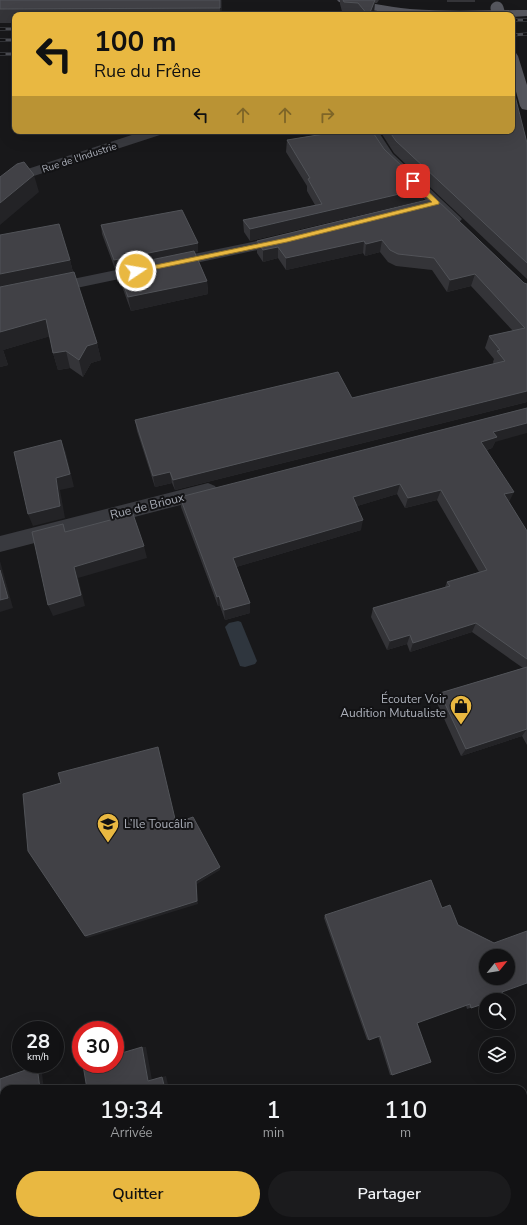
<!DOCTYPE html>
<html lang="fr">
<head>
<meta charset="utf-8">
<style>
	:root { --surface:#121214; --page:#1b1b1d; --text:#f1f3f6; --muted:#9c9ea0; --line:#313234; --accent:#e9b841 }
	body { margin:0; font-family:"Nunito Sans",sans-serif; background:var(--page); color:var(--text); height:100vh; display:flex; flex-direction:column; font-size:15px; white-space:nowrap }
	* { box-sizing:border-box; margin:0 }
	p { font-size:13px; color:var(--muted) }
	.icon { flex:none; width:22px; height:22px; fill:none; stroke:currentColor; stroke-width:2; stroke-linecap:round; stroke-linejoin:round }
	.map { position:relative; flex:1; overflow:hidden }
	.drawer { position:absolute; left:0px; top:1085px; width:527px; height:140px; display:flex; flex-direction:column; background:var(--surface); border-radius:12px 12px 0 0; box-shadow:0 4px 16px #0002,0 0 0 1px var(--line) }
	.drawer>* { flex:none }
	.hud { position:absolute; left:12px; top:12px; width:503px; height:122px; border-radius:8px; box-shadow:0 4px 16px #0002,0 0 0 1px var(--line); background:#e9b841; color:#111; overflow:hidden }
	.needle { width:26px; rotate:60deg }
	.buttons { position:absolute; left:479px; top:949px; display:grid; gap:8px }
	.buttons a { display:grid; place-items:center; width:36px; height:36px; border-radius:50%; background:var(--surface); box-shadow:0 4px 16px #0002,0 0 0 1px var(--line); font-size:20px }
	.speed { position:absolute; left:12px; top:1021px; display:flex; gap:8px; font-size:20px; font-weight:700; text-align:center }
	.speed>* { display:grid; place-content:center; width:52px; height:52px; border-radius:50%; background:var(--surface); box-shadow:0 4px 16px #0002,0 0 0 1px var(--line); line-height:1 }
	.speed small { font-size:10px; font-weight:400 }
	.speed .limit { border:6px solid #d22; background:#fff; color:#111 }
	.pin { position:absolute; display:grid; place-items:center; width:34px; height:34px; color:#fff; margin:-17px; border-radius:8px; box-shadow:0 2px 6px #0006 }
	.me { position:absolute; width:44px; margin:-22px; rotate:78deg; stroke-linejoin:round; filter:drop-shadow(0 0 3px #0008) }
	.turn { display:flex; align-items:center; gap:14px; height:84px; padding:0 16px; font-size:18px }
	.turn .icon { width:52px; height:52px; stroke-width:2.5 }
	.turn b { display:block; font-size:28px; line-height:34px }
	.lanes { display:flex; align-items:center; height:38px; padding:0 16px; background:#0003; justify-content:center; gap:20px; direction:ltr }
	.lanes .off { opacity:.35 }
	.eta { display:flex; justify-content:space-evenly; align-items:center; height:68px; text-align:center }
	.eta b { font-size:24px; font-weight:600; line-height:28px }
	.primary-button { display:flex; gap:8px; margin-top:auto; padding:8px 16px }
	.primary-button a { flex:1; height:46px; border-radius:24px; background:var(--accent); color:#111; font-size:16px; font-weight:600; line-height:46px; text-align:center }
	.primary-button a+a { background:var(--page); color:var(--text) }
	.map>svg:first-child { display:block }
</style>
</head>
<body>
<div class="map">
<svg width="527" height="1225" viewBox="0 0 527 1225">
	<rect width="100%" height="100%" fill="#18181a"/>
	<path fill="#2f363e" d="M238 621 241 622 257 661 255 664 245 667 240 666 225 627 229 623Z"/>
	<g fill="none" stroke-linecap="round" stroke-linejoin="round">
		<path fill="#393a3f" fill-rule="evenodd" d="M144 131H165L163 134 0 187V178Z
			M364 131H378L393 154 459 216 462 219 459 222 454 224 449 222 383 160Z
			M286 235 291 237 294 240 291 243 0 304V294Z
			M208 483 215 486 218 491 215 496 0 552V536Z
			M223 1221H255V1225H223Z"/>
		<path fill="#56575e" fill-rule="evenodd" d="M337 0C362 0 386 7 410 9 449 12 488 10 527 10V16L512 17V15H403L365 9 339 2Z
			M512 52 516 53 518 56 527 85V110L522 109 520 106 512 77Z"/>
		<g stroke="#4d4e54" stroke-width="3">
			<path id="rail" d="M512 20H527
				M0 29H15
				M512 35 527 34
				M0 40H15
				M0 54H15"/>
		</g>
		<use href="#rail" stroke="#131315" stroke-width="2" stroke-dasharray="5.5" stroke-linecap="butt"/>
		<path stroke="#56575e" stroke-width="13" d="M497 8 499 15"/>
	</g>
	<path fill="#343438" d="M0 0H222L221 15H15V23H0Z
		M340 0H379L377 3H375L374 12 373 15H343L340 4Z
		M447 0H475V2H447Z
		M314 131H372L384 149 425 188 423 200 250 241 244 232 243 220 315 205 307 191V186L286 152 287 140 316 135Z
		M380 131H512L527 143V279L394 153Z
		M435 198 524 283 527 284V402L175 490 172 483 155 487 137 431 135 420 352 398 494 364 493 362 494 359 485 348 489 336 513 331 471 286 447 292 432 270 396 266 388 262 380 252 365 256 363 253 286 270 278 258 263 262 257 253V241Z
		M101 225 198 243V252H195L207 281 208 294 131 311 120 281 117 268 115 269 102 234Z
		M0 235 70 260 73 272 97 343 101 360 91 363 83 377 70 368 58 370 53 353 50 336 3 350 8 365 0 367Z
		M495 442 492 448 487 450 509 502 527 531V745L522 736 461 756 436 701 440 693 523 668 472 632 410 652 407 644 387 650 371 617 373 608 445 587 447 582 479 572 437 500 405 508 397 494 357 506 361 530 236 567 250 613 225 620 220 606H218L181 507 180 497Z
		M442 908 458 925 502 992 486 1003 467 1009 466 1005 417 1023 392 1075H390L378 1036 367 1040 324 918 325 915Z"/>
	<path fill="#232326" d="M220 0H222L221 15H220Z
		M375 0 374 12 373 15H369Z
		M34 175 39 192 0 225V203Z
		M425 188 423 200 250 241V229Z
		M382 240 380 252 365 256 366 244Z
		M364 241 363 253 286 270V258Z
		M198 243V252L115 269 114 260Z
		M278 247V258L263 262V250Z
		M70 260 74 277 0 292V274Z
		M475 274 471 286 447 292 450 280Z
		M207 281 208 294 131 311 128 297Z
		M46 319 51 336 3 350 8 365 0 367V332Z
		M97 343 101 360 91 363 83 377 79 360 87 346Z
		M66 351 70 368 58 370 53 353Z
		M527 391V402L175 490 173 480Z
		M527 423V433L495 442 492 448 477 453 481 442 493 432Z
		M61 440 66 453 74 487 60 490 65 518 33 526 28 514 56 478Z
		M170 472 172 483 155 487 153 476Z
		M400 484 397 494 351 508 353 497Z
		M441 490 437 500 405 508 408 498Z
		M514 492 509 502 499 505 504 494Z
		M363 520 361 530 233 568V558Z
		M144 546 147 558 78 578 85 606 53 616 48 605 74 567Z
		M0 561 13 608 0 612Z
		M219 596 220 606H218L217 597Z
		M250 603V613L225 620 224 610Z
		M476 623 472 632 410 652 413 643Z
		M410 635 407 644 387 650 390 641Z
		M527 729 522 736 461 756 466 749Z
		M158 747 159 751 177 826 176 823Z
		M220 867V870L197 884 198 904 87 938 85 936 196 881Z
		M142 1047H146L152 1080 148 1081Z
		M37 1066H41L44 1089H40Z
		M166 1076 169 1089H165L162 1077Z"/>
	<path fill="#414146" stroke="#515358" fill-rule="evenodd" d="M0 0H220V8L0 9Z
		M343 0H375L369 15H368L358 3 344 2Z
		M512 84 527 143V263L396 141 389 131H512Z
		M322 131H372L384 149 425 188 250 229 243 220 322 204 308 179 310 178 287 140 324 134Z
		M24 162 34 175 0 203V177L17 164Z
		M435 198 524 283 527 284V391L173 480 170 472 153 476 135 420 338 372 352 398 505 361 497 351 500 350 489 336 525 328 475 274 450 280 434 258 398 254 390 250 382 240 366 244 364 241 286 258 278 247 263 250 257 241Z
		M182 210 198 243 114 260 101 225Z
		M59 224 70 260 0 274V235Z
		M194 251 207 281 128 297 117 267Z
		M74 272 97 343 87 346 79 360 66 351 53 353 46 319 0 332V287Z
		M527 408V423L493 432 497 437 481 442 514 492 504 494 527 531V659L476 623 413 643 410 635 390 641 373 608 450 586 447 582 487 570 441 490 408 498 400 484 353 497 363 520 233 558 250 603 224 610 219 596 217 597 180 497Z
		M61 440 70 474 56 478 60 506 28 514 14 452Z
		M133 514 144 546 74 567 81 595 48 605 32 532 63 524 65 532Z
		M0 570 8 598 0 600Z
		M527 667V729L466 749 440 693Z
		M158 747 176 823 193 817 220 867 196 881 197 901 85 936 28 851 23 794 61 783 58 773Z
		M431 880 442 908 450 905 458 925 494 943 527 931V983L502 992 504 997 494 1000H486V1003L471 1008 470 1004 417 1023 431 1062 392 1075 380 1036 369 1040 325 915ZM486 956H508V978H486Z
		M142 1047 148 1081 162 1077 165 1089H87L83 1065 87 1064H115V1055Z
		M37 1066 40 1089H4V1106H3L0 1087V1079Z
		M284 1221H398V1225H284Z"/>
	<path fill="#e9b841" stroke="#97782a" d="M410 179H415L439 202V204L287 242 136 273 133 271 136 269 287 238 432 202 410 182Z"/>
	<defs>
		<g id="shop-pin" transform="scale(1.15)"><path d="M0 17L-7.5 6A9.5 9.5 0 1 1 7.5 6Z" fill="#e9b841" stroke="#131315"/><path d="M-5-2.5h2.3a2.7 3.5 0 0 1 5.4 0H5L5.5 6h-11ZM-1.5-2.5h3a1.5 2.3 0 0 0-3 0Z" fill="#111"/></g>
		<g id="school-pin" transform="scale(1.15)"><path d="M0 17L-7.5 6A9.5 9.5 0 1 1 7.5 6Z" fill="#e9b841" stroke="#131315"/><path d="M0-5L7-2L0 1L-7-2ZM-4 1L0 2.5L4 1V4Q0 6-4 4Z" fill="#111"/></g>
	</defs>
	<g fill-rule="evenodd">
		<use href="#shop-pin" x="461" y="706"/>
		<use href="#school-pin" x="108" y="824"/>
	</g>
	<g text-anchor="middle" stroke-width="4" stroke-linejoin="round" paint-order="stroke">
		<g font-size="10" fill="#abafb9" stroke="#131315">
			<text transform="translate(79 157) rotate(-18)" y="4">Rue de l'Industrie</text>
		</g>
		<g font-size="12" fill="#abafb9" stroke="#131315">
			<text transform="translate(147 506) rotate(-14)" y="4">Rue de Brioux</text>
		</g>
		<g font-size="12" fill="#abafb9" stroke="#131315" text-anchor="end">
			<text x="446" y="703">Écouter Voir<tspan x="446" dy="14">Audition Mutualiste</tspan></text>
			<text x="124" y="828" text-anchor="start">L’Ile Toucâlin</text>
		</g>
	</g>
</svg>
<div class="buttons">
<a><svg class="needle" viewBox="-14 -14 28 28"><path d="M0-13l5 13h-10z" fill="#e53935"/><path d="M0 13l5-13h-10z" fill="#9c9ea0"/></svg></a>
<a><svg class="icon" aria-label="search" viewBox="0 0 24 24"><circle cx="10" cy="10" r="6"/><path d="M15 15l6 6"/></svg></a>
<a><svg class="icon" aria-label="layers" viewBox="0 0 24 24"><path d="M12 4l9 5-9 5-9-5zM3 14l9 5 9-5"/></svg></a>
</div>
<div class="speed"><div>28<small>km/h</small></div><div class="limit">30</div></div>
<div class="pin" style="left:413px;top:181px;background:#d93025"><svg class="icon" aria-label="arrive" viewBox="0 0 24 24"><path d="M6 21V4h12l-3 4 3 4H6"/></svg></div>
<svg class="me" style="left:136px;top:271px" viewBox="-20 -20 40 40"><circle r="17" fill="#e9b841" stroke="#fff" stroke-width="3"/><path d="M0-11L8 9 0 5-8 9z" fill="#fff"/></svg>
<div class="hud">
<div class="turn"><svg class="icon" aria-label="left" viewBox="0 0 24 24"><path d="M17 20v-9H6M10 6l-5 5 5 5"/></svg><div><b>100 m</b>Rue du Frêne</div></div>
<div class="lanes"><svg class="icon" aria-label="left" viewBox="0 0 24 24"><path d="M17 20v-9H6M10 6l-5 5 5 5"/></svg><svg class="icon off" aria-label="ahead" viewBox="0 0 24 24"><path d="M12 20V5M6 11l6-6 6 6"/></svg><svg class="icon off" aria-label="ahead" viewBox="0 0 24 24"><path d="M12 20V5M6 11l6-6 6 6"/></svg><svg class="icon off" aria-label="right" viewBox="0 0 24 24"><path d="M7 20v-9h11M14 6l5 5-5 5"/></svg></div>
</div>
<section class="drawer">
<div class="eta">
<div><b>19:34</b><p>Arrivée</p></div>
<div><b>1</b><p>min</p></div>
<div><b>110</b><p>m</p></div>
</div>
<div class="primary-button"><a>Quitter</a><a>Partager</a></div>
</section>
</div>
</body>
</html>
